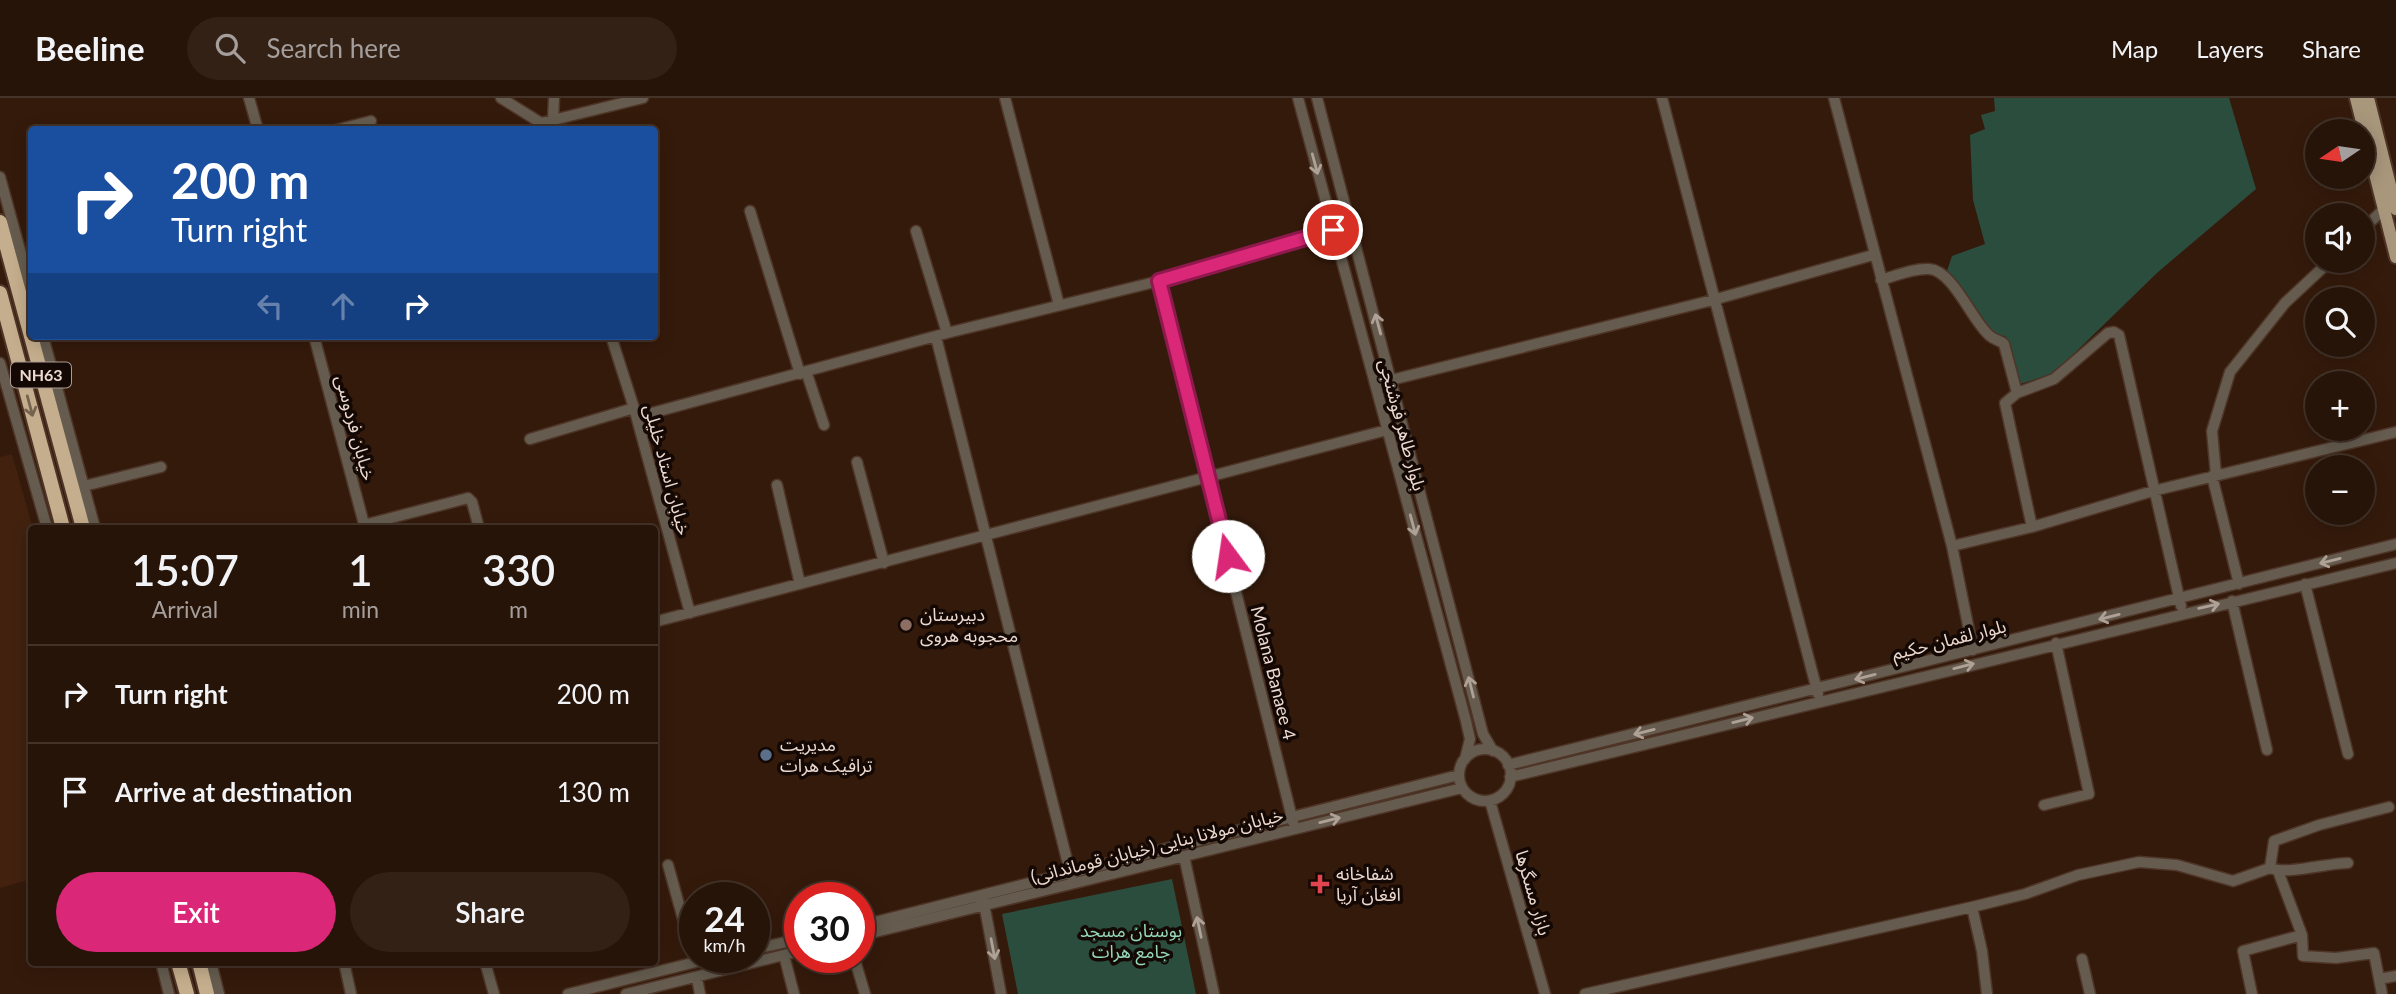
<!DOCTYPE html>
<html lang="en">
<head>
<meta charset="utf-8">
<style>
	:root { --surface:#271408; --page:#332116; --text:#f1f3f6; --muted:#a49e9c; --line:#433329; --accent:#db2777 }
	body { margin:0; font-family:Lato,"Noto Sans Arabic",sans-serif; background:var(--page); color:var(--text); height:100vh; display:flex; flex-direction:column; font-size:26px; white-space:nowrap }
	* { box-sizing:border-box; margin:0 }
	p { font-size:23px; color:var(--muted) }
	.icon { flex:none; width:38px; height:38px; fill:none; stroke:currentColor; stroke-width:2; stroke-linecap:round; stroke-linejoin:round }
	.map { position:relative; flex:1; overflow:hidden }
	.side { position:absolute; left:28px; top:427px; width:630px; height:441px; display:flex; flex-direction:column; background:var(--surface); border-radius:7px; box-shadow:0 4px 18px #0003,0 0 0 2px var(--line) }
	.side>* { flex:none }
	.hud { position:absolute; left:28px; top:28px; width:630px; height:214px; border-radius:7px; box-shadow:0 4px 18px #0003,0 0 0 2px var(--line); background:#1a4fa0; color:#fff; overflow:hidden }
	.needle { width:46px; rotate:257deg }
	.controls { position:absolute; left:2305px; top:21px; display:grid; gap:14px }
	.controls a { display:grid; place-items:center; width:70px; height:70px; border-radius:50%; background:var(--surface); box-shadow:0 4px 18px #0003,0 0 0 2px var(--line); font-size:35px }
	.speed { position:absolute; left:679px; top:784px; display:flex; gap:14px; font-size:35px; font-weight:700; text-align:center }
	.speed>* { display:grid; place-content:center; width:91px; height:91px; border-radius:50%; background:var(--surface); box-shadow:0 4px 18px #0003,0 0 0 2px var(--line); line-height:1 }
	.speed small { font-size:18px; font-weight:400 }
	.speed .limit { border:10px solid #d22; background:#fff; color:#111 }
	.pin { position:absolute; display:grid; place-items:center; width:60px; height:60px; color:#fff; margin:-30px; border:4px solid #fff; border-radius:50%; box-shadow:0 2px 7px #0007 }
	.me { position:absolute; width:77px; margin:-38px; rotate:346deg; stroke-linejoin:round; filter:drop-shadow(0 0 5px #0008) }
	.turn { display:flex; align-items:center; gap:24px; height:147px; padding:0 28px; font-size:32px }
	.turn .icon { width:91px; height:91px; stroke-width:2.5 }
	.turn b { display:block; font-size:49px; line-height:60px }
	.lanes { display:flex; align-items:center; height:66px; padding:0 28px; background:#0003; justify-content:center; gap:35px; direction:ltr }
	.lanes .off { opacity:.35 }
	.eta { display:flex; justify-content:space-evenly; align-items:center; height:119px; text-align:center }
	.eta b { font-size:42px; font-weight:600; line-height:49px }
	.action { display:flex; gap:14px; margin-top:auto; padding:14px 28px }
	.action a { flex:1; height:80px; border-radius:42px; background:var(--accent); color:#fff; font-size:28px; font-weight:600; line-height:80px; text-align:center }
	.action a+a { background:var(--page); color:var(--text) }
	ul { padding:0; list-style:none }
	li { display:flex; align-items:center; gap:21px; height:98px; padding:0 28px; border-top:2px solid var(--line) }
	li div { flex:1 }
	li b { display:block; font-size:26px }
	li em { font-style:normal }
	header { display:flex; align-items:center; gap:42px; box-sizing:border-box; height:98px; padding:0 35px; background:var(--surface); border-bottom:2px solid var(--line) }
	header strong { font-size:33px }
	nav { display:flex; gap:38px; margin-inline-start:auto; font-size:24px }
	.search { width:490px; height:63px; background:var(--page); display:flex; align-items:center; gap:18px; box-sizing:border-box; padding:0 24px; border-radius:38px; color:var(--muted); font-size:26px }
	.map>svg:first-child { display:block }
</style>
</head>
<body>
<header>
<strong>Beeline</strong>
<div class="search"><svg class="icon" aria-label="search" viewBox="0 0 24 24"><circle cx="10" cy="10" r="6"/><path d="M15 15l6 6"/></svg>Search here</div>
<nav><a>Map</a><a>Layers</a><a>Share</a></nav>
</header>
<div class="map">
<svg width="2396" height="896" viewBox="0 0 2396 896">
	<rect width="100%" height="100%" fill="#341a0b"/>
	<path fill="#42210f" d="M12 356 33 430 32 781 0 790V359Z"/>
	<path fill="#2b4d3e" d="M1994 0H2229L2256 91 2158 174 2053 276 2020 286 2006 239 1993 234 1947 173 1952 158 1985 146 1973 102 1970 37 1985 31 1981 17 1995 13Z
		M1172 781 1196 896H1018L1002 816Z"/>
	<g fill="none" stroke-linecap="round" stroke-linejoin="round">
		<g stroke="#4e3527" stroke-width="13">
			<path id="minor" d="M249 0 258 32
				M501 0 541 25 542 31
				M1005 0 1059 207
				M1298 0 1466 623 1470 641 1465 661
				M1317 0 1483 636 1493 653
				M1662 0 1818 596
				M1834 0 1952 448 1973 552
				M553 23 554 0
				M541 25 643 0
				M336 32 371 23
				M0 79 32 196
				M750 113 800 276
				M2362 132 2386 109
				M916 133 947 235
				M1881 182C1895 178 1913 170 1929 171 1953 172 1973 225 1990 238 1994 242 2000 242 2004 246L2017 295
				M1159 183 1293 724
				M43 238 95 430
				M314 238 365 430
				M611 238 634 310 690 515
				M936 239 1071 778
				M0 265 47 430
				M807 276 824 327
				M1375 286 1713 202 1873 157
				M637 319 947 235 1159 183 1333 132
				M530 341 634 310
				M857 364 884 465
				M2216 377 2212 333 2230 274 2285 205 2330 163
				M2212 378 2239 486
				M777 387 800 486
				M84 388 161 369
				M364 427 468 400 472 404 479 430
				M2032 429 2005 305 2017 295 2054 281 2108 235 2114 234 2119 237 2181 508
				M1952 448 2032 429 2153 393 2396 334
				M2305 486 2348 656
				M2232 503 2267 652
				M654 524 1387 332
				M1459 677a26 26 0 1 1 52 0a26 26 0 1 1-52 0Z
				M1508 667 2396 446
				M1510 679 2396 465
				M1490 703 1545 896
				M2044 707 2089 696 2056 545
				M1184 758 1214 896
				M668 767 695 864
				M2270 770 2274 743 2319 727 2389 709
				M2278 773 2302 837 2303 858 2336 860 2374 855 2382 896
				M983 800 1001 896
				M1972 809 1982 853 1987 896
				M859 828 1459 677
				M859 838 1462 690
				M754 851 800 841
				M784 857 794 896
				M854 859 865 896
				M2082 861 2090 896
				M161 864 169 896
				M211 864 219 896
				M344 864 351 896
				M485 864 494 896
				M697 880 700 896
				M2379 881 2396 878
				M568 896 716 859
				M626 896 800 853
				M1585 896 1972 809 2025 796 2078 777 2139 764 2177 767 2233 783 2270 770C2286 777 2328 765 2348 765
				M2252 896 2243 853 2302 837"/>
		</g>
		<g stroke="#4e3527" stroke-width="16">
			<path id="major" d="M2356 0 2396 159
				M2368 0 2396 111"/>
		</g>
		<g stroke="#4e3527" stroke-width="18">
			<path id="highway" d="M0 124 83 430
				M0 195 63 430
				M178 864 187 896
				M199 864 207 896"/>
		</g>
		<use href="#minor" stroke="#655c4f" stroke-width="10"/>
		<use href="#major" stroke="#a9977c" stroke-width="12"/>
		<use href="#highway" stroke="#c5ae8d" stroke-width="14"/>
	</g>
	<defs><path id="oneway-shaft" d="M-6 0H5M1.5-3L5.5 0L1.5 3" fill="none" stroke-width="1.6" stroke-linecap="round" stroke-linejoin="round" transform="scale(1.75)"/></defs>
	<g stroke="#afa196">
		<use href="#oneway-shaft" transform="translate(1315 66) rotate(75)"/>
		<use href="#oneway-shaft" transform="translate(1378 226) rotate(-105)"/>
		<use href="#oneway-shaft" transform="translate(1413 427) rotate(75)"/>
		<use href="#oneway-shaft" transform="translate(2330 463) rotate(166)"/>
		<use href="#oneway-shaft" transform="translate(2209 508) rotate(-13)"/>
		<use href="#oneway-shaft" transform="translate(2109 519) rotate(166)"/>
		<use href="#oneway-shaft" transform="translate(1964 568) rotate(-14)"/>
		<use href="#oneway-shaft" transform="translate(1865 579) rotate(166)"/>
		<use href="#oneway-shaft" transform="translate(1471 589) rotate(-104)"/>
		<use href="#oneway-shaft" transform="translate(1743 622) rotate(-14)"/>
		<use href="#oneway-shaft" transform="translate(1644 634) rotate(166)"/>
		<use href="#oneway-shaft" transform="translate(1330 722) rotate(-14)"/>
		<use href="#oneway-shaft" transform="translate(1199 829) rotate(-102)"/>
		<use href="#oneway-shaft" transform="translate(993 851) rotate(79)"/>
	</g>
	<use stroke="#75634f" href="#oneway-shaft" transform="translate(30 308) rotate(75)"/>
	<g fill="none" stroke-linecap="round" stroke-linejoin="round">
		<g stroke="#8e194d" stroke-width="18">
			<path id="route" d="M1228 458 1159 183 1333 132"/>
		</g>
		<use href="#route" stroke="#db2777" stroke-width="12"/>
	</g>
	<circle fill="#8d6e63" stroke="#130804" stroke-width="2.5" cx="906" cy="527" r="7"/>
	<circle fill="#5c6f8a" stroke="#130804" stroke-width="2.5" cx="766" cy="657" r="7"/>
	<path fill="#e0444e" stroke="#130804" stroke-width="2.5" d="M1316.5 775.5h7v7h7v7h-7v7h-7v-7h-7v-7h7z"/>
	<g text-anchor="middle" stroke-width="7" stroke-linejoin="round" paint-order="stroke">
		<rect fill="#130804" stroke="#ab9b94" stroke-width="2" x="11" y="264.5" width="60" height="25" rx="5"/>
		<g font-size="16" font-weight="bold" fill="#ecdad1">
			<text x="41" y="283">NH63</text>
		</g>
		<g font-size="18" fill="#ecdad1" stroke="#130804">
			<text transform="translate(1402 327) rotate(75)" y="6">بلوار طاهر فوشنجی</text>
			<text transform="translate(355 330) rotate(75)" y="6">خیابان فردوسی</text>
			<text transform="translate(667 372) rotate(75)" y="6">خیابان استاد خلیلی</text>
			<text transform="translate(1949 542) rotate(-14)" y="6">بلوار لقمان حکیم</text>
			<text transform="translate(1273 575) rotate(76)" y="6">Molana Banaee 4</text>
			<text transform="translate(1157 748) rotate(-14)" y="6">خیابان مولانا بنایی (خیابان قوماندانی)</text>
			<text transform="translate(1533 795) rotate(74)" y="6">بازار مسگرها</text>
		</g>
		<g font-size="18" fill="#ecdad1" stroke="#130804" text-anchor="start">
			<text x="920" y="523">دبیرستان<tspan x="920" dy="21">محجوبه هروی</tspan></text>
			<text x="780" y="653">مدیریت<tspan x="780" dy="21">ترافیک هرات</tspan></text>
			<text x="1336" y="782">شفاخانه<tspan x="1336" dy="21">افغان آریا</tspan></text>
		</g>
		<g font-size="18" fill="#96d9ba" stroke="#130804">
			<text x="1131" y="839">بوستان مسجد<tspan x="1131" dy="21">جامع هرات</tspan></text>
		</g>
	</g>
</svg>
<div class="controls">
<a><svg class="needle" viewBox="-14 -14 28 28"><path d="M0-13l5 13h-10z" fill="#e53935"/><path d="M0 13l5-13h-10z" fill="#a49e9c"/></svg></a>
<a><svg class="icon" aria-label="sound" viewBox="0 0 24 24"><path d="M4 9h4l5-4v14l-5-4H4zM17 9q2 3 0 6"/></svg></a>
<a><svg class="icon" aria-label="search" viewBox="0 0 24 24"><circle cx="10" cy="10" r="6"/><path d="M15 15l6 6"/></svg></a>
<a>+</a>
<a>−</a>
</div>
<div class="speed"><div>24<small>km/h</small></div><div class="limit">30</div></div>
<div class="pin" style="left:1333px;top:132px;background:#d93025"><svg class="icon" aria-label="arrive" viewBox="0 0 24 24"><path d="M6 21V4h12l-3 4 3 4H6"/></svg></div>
<svg class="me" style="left:1228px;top:458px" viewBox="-20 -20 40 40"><circle r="19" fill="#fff"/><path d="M0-13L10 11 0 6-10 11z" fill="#db2777"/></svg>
<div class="hud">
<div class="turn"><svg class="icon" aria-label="right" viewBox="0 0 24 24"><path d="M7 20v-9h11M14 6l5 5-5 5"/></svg><div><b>200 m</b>Turn right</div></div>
<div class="lanes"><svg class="icon off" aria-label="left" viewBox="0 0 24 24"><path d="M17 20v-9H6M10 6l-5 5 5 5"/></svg><svg class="icon off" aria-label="ahead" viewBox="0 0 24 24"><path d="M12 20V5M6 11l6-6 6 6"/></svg><svg class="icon" aria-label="right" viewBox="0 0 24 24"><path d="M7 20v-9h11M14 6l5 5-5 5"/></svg></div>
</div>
<section class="side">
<div class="eta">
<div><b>15:07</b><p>Arrival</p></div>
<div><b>1</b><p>min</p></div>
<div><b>330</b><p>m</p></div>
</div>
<ul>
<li><svg class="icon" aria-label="right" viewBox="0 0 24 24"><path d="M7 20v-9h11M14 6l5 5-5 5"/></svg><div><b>Turn right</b></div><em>200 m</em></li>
<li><svg class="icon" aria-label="arrive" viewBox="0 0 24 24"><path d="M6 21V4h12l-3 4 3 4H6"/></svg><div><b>Arrive at destination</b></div><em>130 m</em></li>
</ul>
<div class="action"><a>Exit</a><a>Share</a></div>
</section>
</div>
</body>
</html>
